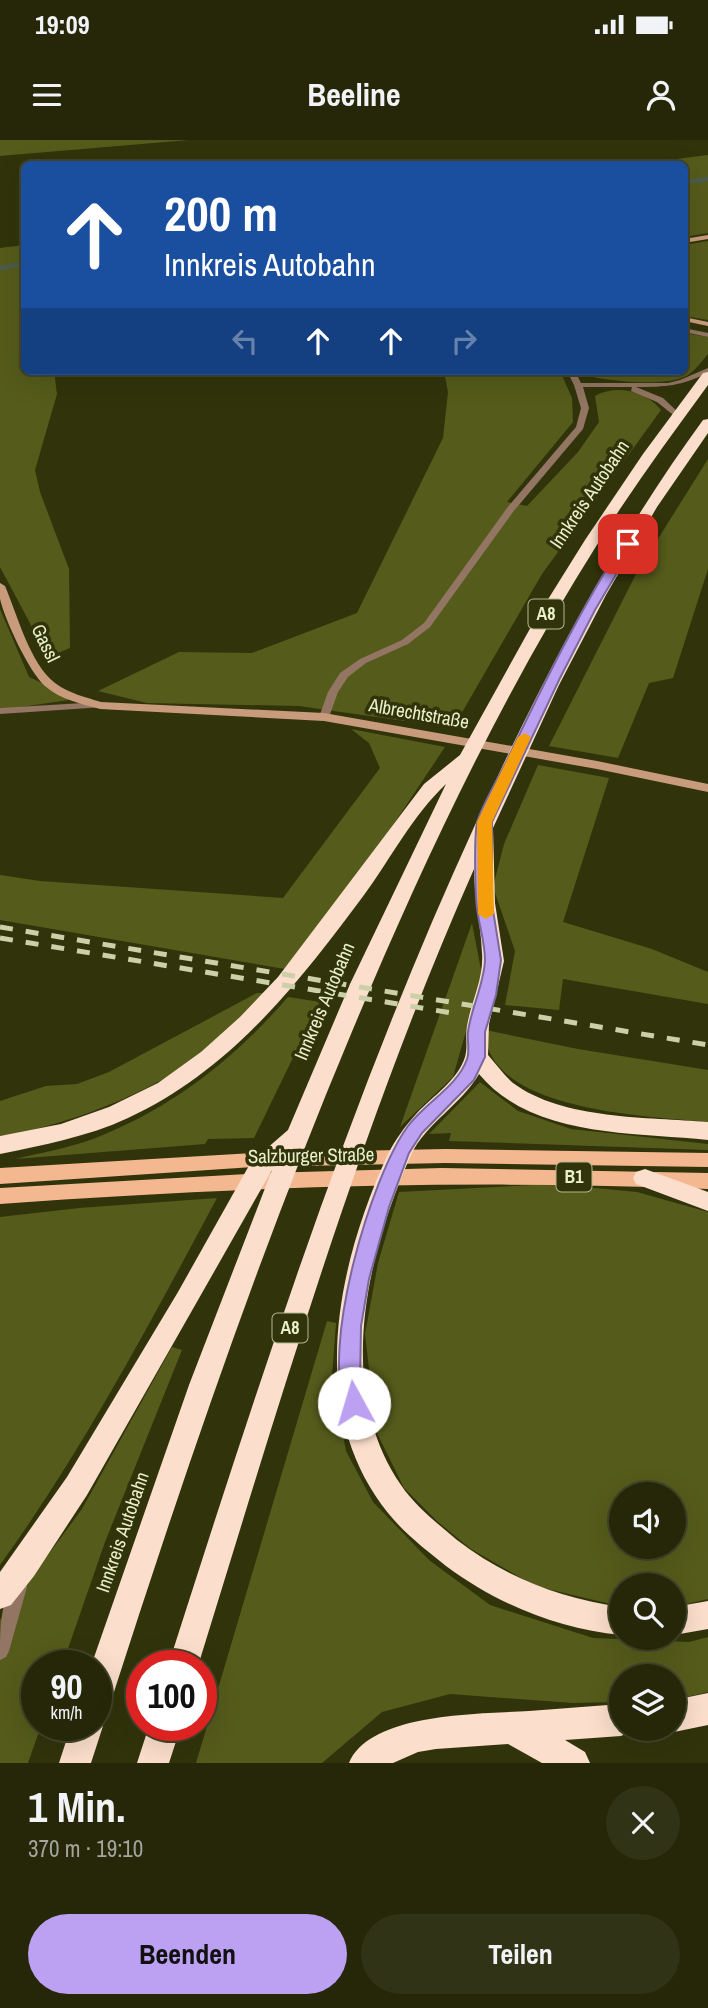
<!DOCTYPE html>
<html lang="de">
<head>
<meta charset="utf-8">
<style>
	:root { --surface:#252708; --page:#313316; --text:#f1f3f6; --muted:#a3a59c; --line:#424429; --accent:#bca0f2 }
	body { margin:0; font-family:"Archivo Narrow",sans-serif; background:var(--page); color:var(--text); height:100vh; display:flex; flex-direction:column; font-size:26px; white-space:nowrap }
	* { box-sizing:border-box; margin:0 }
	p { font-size:23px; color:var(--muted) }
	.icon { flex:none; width:38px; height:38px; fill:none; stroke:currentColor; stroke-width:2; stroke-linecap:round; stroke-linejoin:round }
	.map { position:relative; height:1623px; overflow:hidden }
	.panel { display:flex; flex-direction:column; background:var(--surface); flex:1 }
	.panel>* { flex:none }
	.hud { position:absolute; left:21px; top:21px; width:667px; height:214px; border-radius:10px; box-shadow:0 7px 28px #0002,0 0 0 2px var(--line); background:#1a4fa0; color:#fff; overflow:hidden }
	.controls { position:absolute; left:609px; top:1342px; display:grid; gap:14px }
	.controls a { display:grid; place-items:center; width:77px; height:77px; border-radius:50%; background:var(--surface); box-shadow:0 7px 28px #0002,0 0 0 2px var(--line); font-size:35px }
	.speed { position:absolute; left:21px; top:1510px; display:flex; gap:14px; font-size:35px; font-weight:700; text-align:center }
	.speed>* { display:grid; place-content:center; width:91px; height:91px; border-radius:50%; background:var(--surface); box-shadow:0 7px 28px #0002,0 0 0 2px var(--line); line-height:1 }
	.speed small { font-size:18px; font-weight:400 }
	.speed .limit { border:10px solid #d22; background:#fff; color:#111 }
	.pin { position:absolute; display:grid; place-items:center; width:60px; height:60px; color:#fff; margin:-30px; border-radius:14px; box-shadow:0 4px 10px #0006 }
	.me { position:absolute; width:77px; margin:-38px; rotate:354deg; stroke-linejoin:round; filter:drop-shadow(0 0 5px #0008) }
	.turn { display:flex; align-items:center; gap:24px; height:147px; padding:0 28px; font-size:32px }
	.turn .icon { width:91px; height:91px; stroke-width:2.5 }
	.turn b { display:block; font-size:49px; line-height:60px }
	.lanes { display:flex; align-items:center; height:66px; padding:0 28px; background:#0003; justify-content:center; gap:35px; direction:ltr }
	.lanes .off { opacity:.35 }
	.round { display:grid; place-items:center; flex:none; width:74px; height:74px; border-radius:37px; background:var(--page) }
	.head { display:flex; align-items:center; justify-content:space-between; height:119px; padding:0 28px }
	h1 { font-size:42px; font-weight:700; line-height:52px }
	.action { display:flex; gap:14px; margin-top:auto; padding:14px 28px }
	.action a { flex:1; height:80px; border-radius:42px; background:var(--accent); color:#111; font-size:28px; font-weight:700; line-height:80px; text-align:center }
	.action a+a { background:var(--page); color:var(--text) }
	.status { display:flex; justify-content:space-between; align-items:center; height:49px; padding:0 35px; background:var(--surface); direction:ltr }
	.status svg { height:19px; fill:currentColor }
	header { display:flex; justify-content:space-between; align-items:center; height:91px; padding:0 28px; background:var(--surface); font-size:32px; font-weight:700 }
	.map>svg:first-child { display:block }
</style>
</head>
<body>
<div class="status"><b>19:09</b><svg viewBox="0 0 49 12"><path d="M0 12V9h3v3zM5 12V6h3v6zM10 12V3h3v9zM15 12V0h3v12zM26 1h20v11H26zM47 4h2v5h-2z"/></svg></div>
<header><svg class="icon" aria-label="menu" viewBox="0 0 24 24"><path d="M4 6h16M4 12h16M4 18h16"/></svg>Beeline<svg class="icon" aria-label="person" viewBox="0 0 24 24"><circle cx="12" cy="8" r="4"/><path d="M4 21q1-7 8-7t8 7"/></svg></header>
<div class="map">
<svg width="708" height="1623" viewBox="0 0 708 1623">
	<rect width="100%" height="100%" fill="#31340a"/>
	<path fill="#555b1b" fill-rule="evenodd" d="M0 0H189L0 16Z
		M708 15V93L684 97V24H637Z
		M708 101V180L684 176V105Z
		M24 105V231H54L57 254 35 330 40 352 69 429 70 508 48 517 0 427V108Z
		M684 193 708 197V214C701 222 694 233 684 237 661 247 608 241 584 235L583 231H684Z
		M444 231H560L572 258 573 282 507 362 527 366 578 312 599 282 595 256C616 244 646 251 661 270L542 434 453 588 299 566 147 563 98 551 179 512 252 513 357 473 443 298 448 252Z
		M708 319V429L673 538 649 543 618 618 549 606 636 434Z
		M0 469 29 537 76 559 0 570Z
		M351 589 445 607 387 694 285 829 0 780V735L40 741 283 758 380 628 369 603Z
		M538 625 609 638 563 782 652 809 708 832V864L563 839 559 870 505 865 515 811 493 747 504 704Z
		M472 783 482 835 453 937 400 987Z
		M257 853H266C252 867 239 883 225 896 173 945 70 986 0 996V961L46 946 77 944 109 932Z
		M288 857 320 862 254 998 208 999 205 1004 15 1019C40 1013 68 1008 93 999 172 968 233 920 288 857Z
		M485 890 578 909 708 930V982C650 976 485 972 485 890Z
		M480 942 518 971 571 989 708 1004V1010L449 1001 451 993 429 994Z
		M553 1044 637 1052 708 1072V1459L674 1467V1446H621V1466H619L535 1446 471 1409 438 1382 404 1348 376 1291 365 1194 378 1123 399 1052ZM621 1354H674V1407H621Z
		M217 1058C150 1183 83 1310 0 1425V1077L79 1068Z
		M327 1181 336 1183 332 1236 346 1311 373 1362 429 1420 490 1465 593 1498 689 1502 708 1497V1552L674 1560V1536H621V1562L573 1563 450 1554 382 1572 322 1623H196Z
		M172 1207 182 1210 105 1402 62 1526H37V1586H41L28 1623H0V1480L82 1369Z"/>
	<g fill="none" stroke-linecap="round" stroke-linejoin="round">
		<path stroke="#4d5b4c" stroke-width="4.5" d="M684 43 708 39
			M0 128 24 124"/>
		<path fill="#927562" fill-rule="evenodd" d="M684 188 708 193V197L684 192Z
			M708 228V233C680 246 667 247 636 247L663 258 680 274V278H677L657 262 631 251 632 247H583L589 268 583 289 513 372 430 487 408 504 366 523 348 537 338 552 329 577 328 579H320L319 577 328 552 340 533 360 519 402 500 424 483 507 368 576 287 581 268 574 245 567 231H575L581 243H668L680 240Z
			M100 562 104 563V567L0 574V568Z
			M18 1439 24 1441 27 1447 9 1511 6 1517 0 1520C0 1491 0 1468 12 1441Z"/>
		<path fill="#c99b7d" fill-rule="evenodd" d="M708 95V99L684 103V99Z
			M684 177 708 182V186L684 181Z
			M0 443 5 446C17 474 30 524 55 543 68 553 85 557 101 562L324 573 597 621 708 644V652L597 629 324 581 100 569C82 564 59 559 45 546 29 532 5 480 0 459 0 454 0 448 0 443Z"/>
		<path fill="#f4b891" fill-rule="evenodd" d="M445 1009 708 1013V1027L445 1023 253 1027 0 1044V1028L253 1013Z
			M442 1028 708 1033V1049C471 1039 236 1047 0 1064V1048L265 1033Z"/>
		<path fill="#fbdecb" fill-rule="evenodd" d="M708 232V245C671 296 633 347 600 400 501 556 422 724 351 894 260 1111 184 1334 112 1558L107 1569 96 1573V1526H91L189 1245 272 1030 87 1355 34 1436 11 1465 0 1469V1432L67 1337 178 1152 251 1022 288 990 350 844 446 644C413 675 391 718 364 755 298 844 230 931 128 978 87 997 43 1005 0 1014V996L61 984 109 967 158 943 201 912 240 877 278 837 424 644 460 615 532 485 585 400 643 314 703 233Z
			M708 279V293L657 367 606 455 559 545 493 688 495 763 504 821 489 884 488 915C496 924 504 935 513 943 563 980 648 977 708 982V1000C633 992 532 998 479 934 461 965 426 983 411 1015 367 1114 334 1248 401 1345 415 1366 437 1383 457 1400 507 1438 559 1458 621 1467V1495C558 1489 497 1464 446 1426 426 1410 404 1393 388 1373 305 1270 337 1126 387 1016 395 1000 405 986 417 973 433 956 458 940 465 917 468 907 465 896 467 886 471 861 484 839 482 813 481 785 474 758 474 729 360 986 281 1258 198 1526H168C259 1242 350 957 475 685 540 543 611 406 703 280Z
			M645 1029 708 1052V1071L636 1044 633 1038 636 1032Z
			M708 1461V1489L674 1495V1467Z
			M708 1553V1585L674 1592 667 1589H674V1560Z
			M621 1564V1589H633L632 1591 621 1596 565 1600 585 1612 590 1623H542L508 1604 436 1609 418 1612 393 1623H349C370 1572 482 1574 529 1571 560 1569 590 1566 621 1564Z
			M96 1574 103 1586 91 1623H59L71 1586H96Z
			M149 1586H181L169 1623H137Z"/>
		<path stroke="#cbd0a9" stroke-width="5" stroke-dasharray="13 13" stroke-linecap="butt" d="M0 787 708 905
			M0 798 452 873"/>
	</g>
	<path fill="#bca0f2" stroke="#7a689d" stroke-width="2" d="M624 401 634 404 595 470 560 538 492 682V764L501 820 496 855 485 892V917L474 940 422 993 409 1013 389 1067 369 1139 361 1186 360 1244 365 1263 362 1269 354 1272 347 1269C319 1211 371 1036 408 986 425 963 458 946 467 919 470 911 467 901 468 892 471 868 484 845 485 820 485 803 479 785 477 768 475 752 474 698 477 683 481 666 501 634 509 616 544 543 580 470 624 401Z"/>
	<path fill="#f59e0b" d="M525 593 531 597 492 682 494 774 486 779 478 774 477 682 518 597Z"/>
	<g text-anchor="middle" stroke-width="7" stroke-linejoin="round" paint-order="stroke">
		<g fill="#31340a" stroke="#b2b890" stroke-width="2">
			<rect x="528.5" y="459.5" width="35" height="29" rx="5"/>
			<rect x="556.5" y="1022.5" width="35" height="29" rx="5"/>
			<rect x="272.5" y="1173.5" width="35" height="29" rx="5"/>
		</g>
		<g font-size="18" font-weight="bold" fill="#eaf0c9">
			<text x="546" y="480">A8</text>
			<text x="574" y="1043">B1</text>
			<text x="290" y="1194">A8</text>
		</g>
		<g font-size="19" fill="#eaf0c9" stroke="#31340a">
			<text transform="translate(589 354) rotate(-56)" y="7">Innkreis Autobahn</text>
			<text transform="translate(46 503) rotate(64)" y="7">Gassl</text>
			<text transform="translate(419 573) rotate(10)" y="7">Albrechtstraße</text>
			<text transform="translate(324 861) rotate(-67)" y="7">Innkreis Autobahn</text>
			<text transform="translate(311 1015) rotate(-1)" y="7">Salzburger Straße</text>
			<text transform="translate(122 1392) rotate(-71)" y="7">Innkreis Autobahn</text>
		</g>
	</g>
</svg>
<div class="controls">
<a><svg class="icon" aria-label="sound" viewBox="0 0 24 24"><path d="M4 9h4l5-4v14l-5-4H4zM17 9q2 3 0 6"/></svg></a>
<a><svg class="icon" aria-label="search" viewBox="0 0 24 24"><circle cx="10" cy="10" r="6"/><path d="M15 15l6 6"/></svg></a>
<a><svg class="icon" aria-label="layers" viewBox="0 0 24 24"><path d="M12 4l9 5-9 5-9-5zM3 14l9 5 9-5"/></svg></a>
</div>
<div class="speed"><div>90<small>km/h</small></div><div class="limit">100</div></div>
<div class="pin" style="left:628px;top:404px;background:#d93025"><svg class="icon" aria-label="arrive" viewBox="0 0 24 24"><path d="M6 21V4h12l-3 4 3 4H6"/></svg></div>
<svg class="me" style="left:354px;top:1263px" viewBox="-20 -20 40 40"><circle r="19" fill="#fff"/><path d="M0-13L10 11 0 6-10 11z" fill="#bca0f2"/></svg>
<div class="hud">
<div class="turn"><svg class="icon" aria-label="ahead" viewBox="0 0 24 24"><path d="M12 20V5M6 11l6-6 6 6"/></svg><div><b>200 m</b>Innkreis Autobahn</div></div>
<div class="lanes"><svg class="icon off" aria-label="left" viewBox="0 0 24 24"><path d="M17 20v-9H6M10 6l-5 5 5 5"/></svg><svg class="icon" aria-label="ahead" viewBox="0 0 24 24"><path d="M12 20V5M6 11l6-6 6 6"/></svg><svg class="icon" aria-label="ahead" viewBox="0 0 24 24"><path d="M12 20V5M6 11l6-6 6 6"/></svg><svg class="icon off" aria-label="right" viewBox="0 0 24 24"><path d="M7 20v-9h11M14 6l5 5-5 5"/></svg></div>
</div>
</div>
<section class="panel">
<div class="head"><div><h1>1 Min.</h1><p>370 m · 19:10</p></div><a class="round"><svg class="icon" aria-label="close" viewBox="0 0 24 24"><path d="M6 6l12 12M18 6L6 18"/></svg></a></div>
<div class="action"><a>Beenden</a><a>Teilen</a></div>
</section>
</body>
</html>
